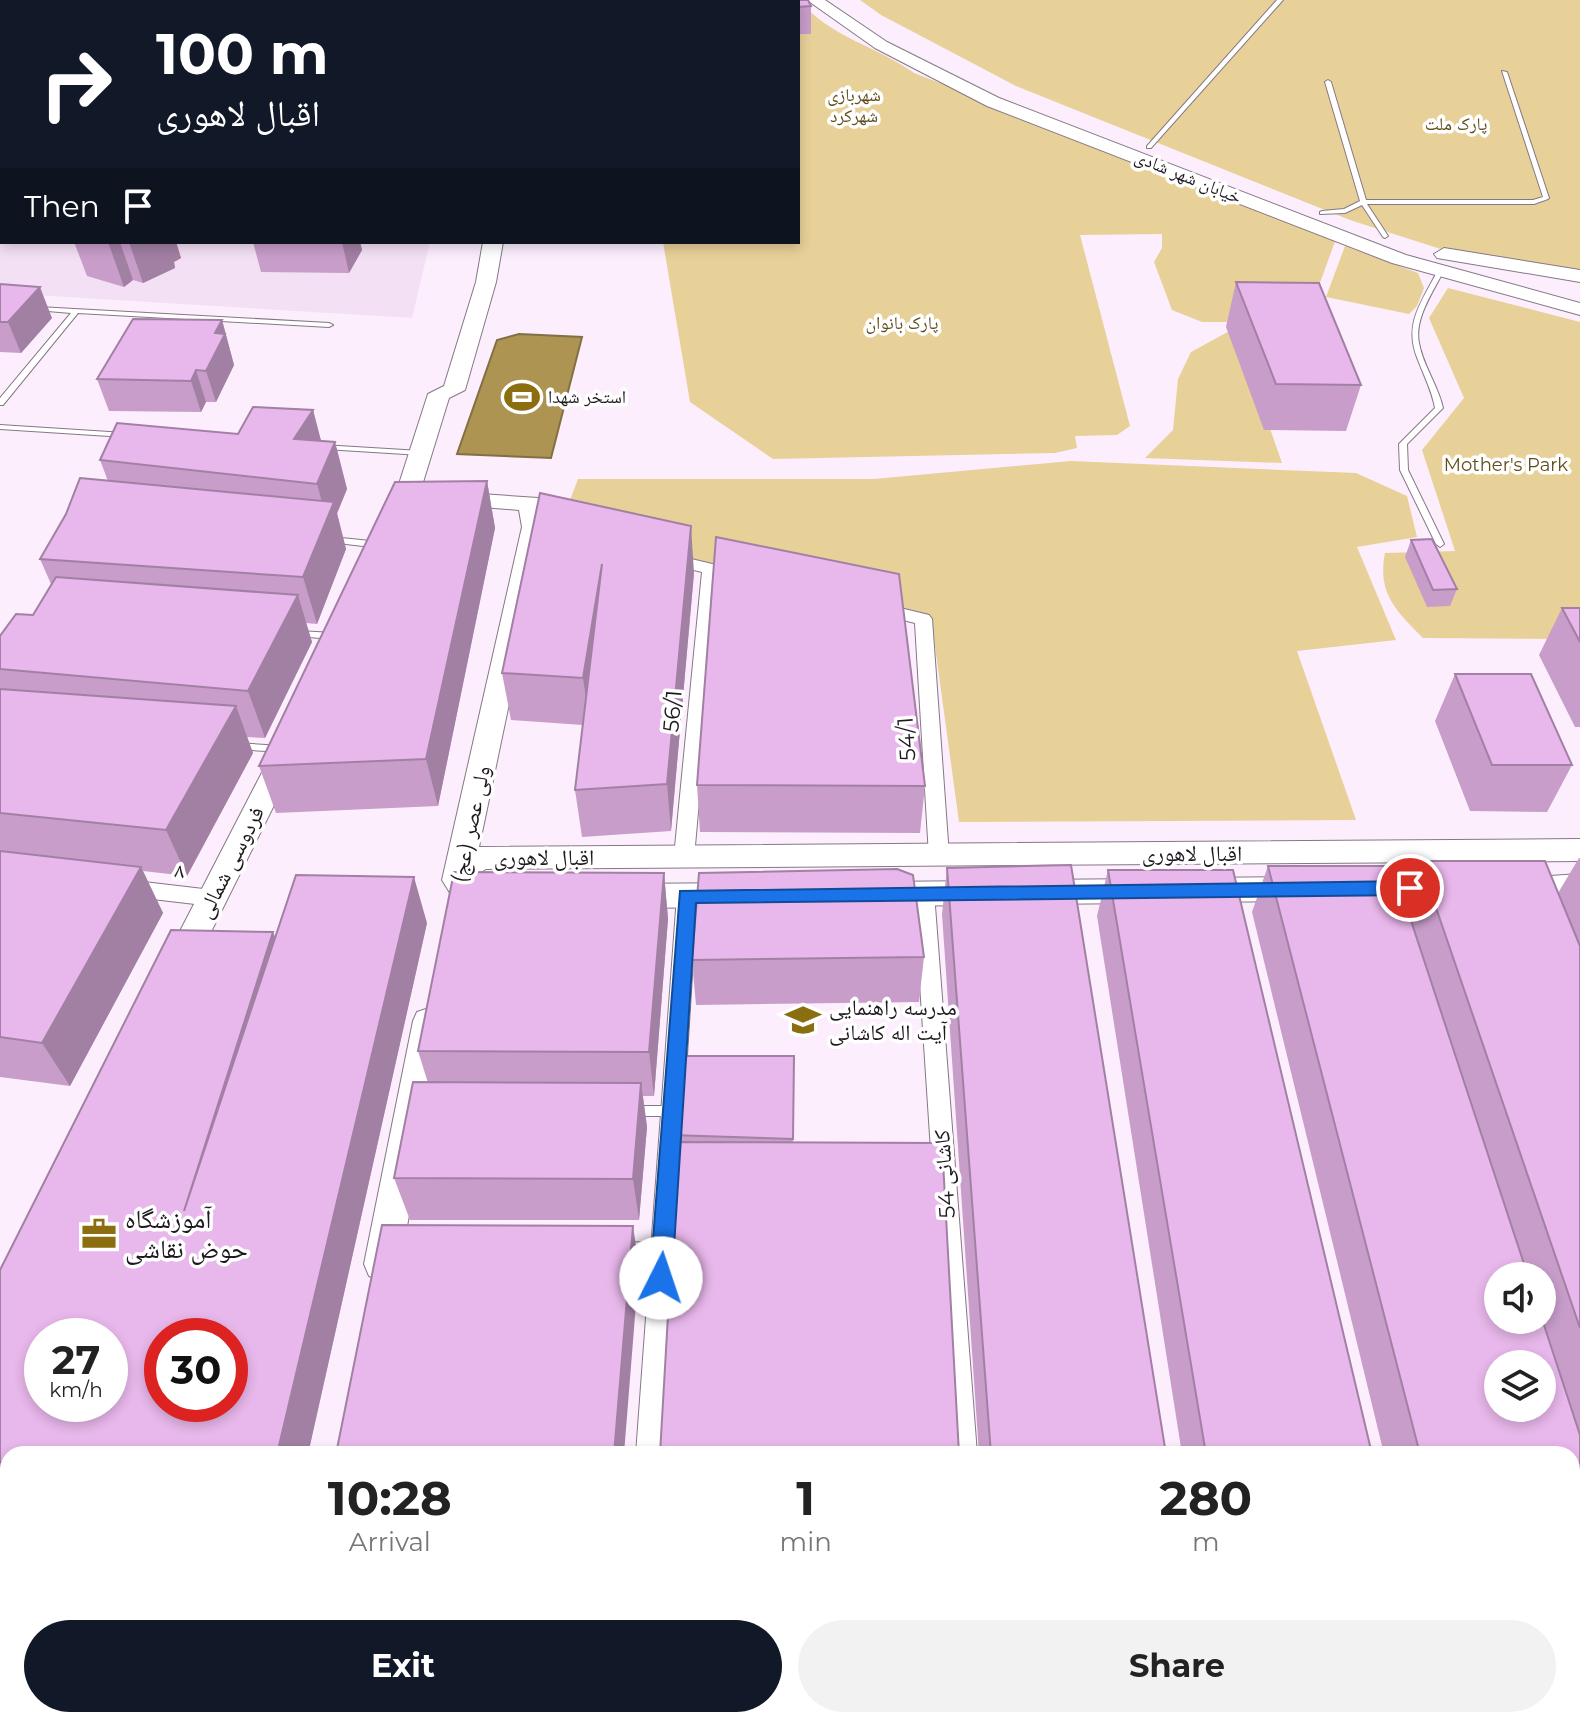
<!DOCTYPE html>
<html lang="en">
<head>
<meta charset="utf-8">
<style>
	:root { --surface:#fff; --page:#f2f2f2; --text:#222; --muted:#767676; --accent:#111827 }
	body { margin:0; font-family:Montserrat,"Noto Naskh Arabic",sans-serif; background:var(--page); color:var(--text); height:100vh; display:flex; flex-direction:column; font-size:30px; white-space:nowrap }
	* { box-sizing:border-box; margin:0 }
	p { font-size:26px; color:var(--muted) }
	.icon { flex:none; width:44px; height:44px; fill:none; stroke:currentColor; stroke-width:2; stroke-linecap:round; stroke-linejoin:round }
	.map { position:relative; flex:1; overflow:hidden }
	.panel { position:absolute; left:0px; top:1446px; width:1580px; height:282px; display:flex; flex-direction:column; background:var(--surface); border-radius:24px 24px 0 0; box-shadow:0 4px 12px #0003 }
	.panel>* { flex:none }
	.guide { position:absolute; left:0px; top:0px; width:800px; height:244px; box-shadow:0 4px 12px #0003; background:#111827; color:#fff; overflow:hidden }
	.fabs { position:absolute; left:1484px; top:1262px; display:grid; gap:16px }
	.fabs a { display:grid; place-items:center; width:72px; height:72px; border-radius:50%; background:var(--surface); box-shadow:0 4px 12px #0003; font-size:40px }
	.speed { position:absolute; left:24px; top:1318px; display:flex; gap:16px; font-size:40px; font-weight:700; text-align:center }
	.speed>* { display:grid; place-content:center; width:104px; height:104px; border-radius:50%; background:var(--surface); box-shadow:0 4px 12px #0003; line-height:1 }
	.speed small { font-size:20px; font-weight:400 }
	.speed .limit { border:12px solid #d22; background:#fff; color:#111 }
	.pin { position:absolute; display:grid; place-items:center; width:68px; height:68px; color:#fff; margin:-34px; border:4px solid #fff; border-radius:50%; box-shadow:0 2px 8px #0007 }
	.me { position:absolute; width:88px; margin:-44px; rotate:4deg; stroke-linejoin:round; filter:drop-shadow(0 0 6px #0008) }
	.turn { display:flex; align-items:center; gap:28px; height:168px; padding:0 24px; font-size:36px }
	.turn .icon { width:104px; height:104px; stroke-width:2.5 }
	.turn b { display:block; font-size:56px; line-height:68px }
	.then { display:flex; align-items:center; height:76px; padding:0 24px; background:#0003; gap:16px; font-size:30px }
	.eta { display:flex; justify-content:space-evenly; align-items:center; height:136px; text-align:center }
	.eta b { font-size:48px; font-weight:700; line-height:56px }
	.button { display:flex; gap:16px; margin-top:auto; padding:16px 24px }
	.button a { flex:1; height:92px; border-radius:48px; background:var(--accent); color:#fff; font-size:32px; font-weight:700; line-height:92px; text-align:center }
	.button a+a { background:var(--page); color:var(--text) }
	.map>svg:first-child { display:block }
</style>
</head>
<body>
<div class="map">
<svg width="1580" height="1727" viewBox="0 0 1580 1727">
	<rect width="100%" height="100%" fill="#fceefd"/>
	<path fill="#f4e0f5" d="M0 25 2 242H430L412 318 0 293Z"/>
	<path fill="#e7d199" d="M509 0H799C831 38 877 46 914 73L1337 236 1317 291 1301 322H1202L1172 310 1154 262 1162 248V234L1080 235 1130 426 1117 435 1075 436 1077 448 1055 453 773 459 690 402 663 242H798V2Z
		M860 0H1580V271L1450 252 1350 220 1016 86 881 15Z
		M1345 246 1418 273 1424 288 1417 306 1409 314 1326 297Z
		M1448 288 1580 322V639L1423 638C1396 611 1377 593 1385 553L1455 551 1422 450 1464 398 1429 318Z
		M1235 328 1282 463 1145 458 1173 430 1178 379 1191 352Z
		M1071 461 1356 473 1407 496 1417 537 1357 547 1396 640 1297 651 1356 820 959 822 931 617 560 527 578 479H874Z"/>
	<path fill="#ad9453" stroke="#826f43" stroke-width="2" d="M519 334 582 337 551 458 457 454 497 340Z"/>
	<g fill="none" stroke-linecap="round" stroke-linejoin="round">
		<g stroke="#857885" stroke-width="2">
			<path id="lane" d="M1277 0H1283L1151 148H1147V146Z
				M1502 71 1507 72 1549 198 1548 199 1534 204H1367L1388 236 1385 238 1383 237 1362 205 1345 213 1320 214V212L1322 211 1344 209 1360 201 1325 82 1328 80 1331 82 1366 200H1533L1543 197Z
				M0 183 2 184V188L0 187Z
				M1440 270 1443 272C1433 292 1414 319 1419 343 1423 366 1438 385 1443 408L1407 444 1408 470 1444 544 1440 547 1436 544 1400 470 1399 444 1435 408C1432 391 1424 376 1418 360 1403 325 1421 303 1437 272Z
				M38 307 329 323 333 325 329 327 78 313 3 405H0V398L71 313 36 310 35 309Z
				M0 425 125 433 129 435 125 437 0 429Z
				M322 445 421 451 425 453 421 455 325 449H322Z
				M332 537 380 542 384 545 380 548 329 542 328 540Z
				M298 631 334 633 338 636 334 639 295 636 294 634Z
				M237 743 281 746 286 749 281 752 237 749 232 746Z
				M634 1106H672L676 1108 678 1111 676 1114 672 1116H634L630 1114 628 1111 630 1108Z
				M625 1242 663 1243 667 1245 669 1249 667 1253 663 1255 625 1254 621 1252 619 1248 621 1244Z"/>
		</g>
		<g stroke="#857885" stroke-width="2">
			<path id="street" d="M666 553 746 572 748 576 740 581 719 576 694 857 684 864 674 857 702 572 660 562 658 558Z
				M880 603 929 615 932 619 949 856 939 863 929 856 915 623 874 613 871 609Z
				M127 880 212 890 219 892 222 898 219 904 212 906 127 896 120 893 117 888 120 883Z
				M924 885 931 887 934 893 977 1454H951L914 893 917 887Z
				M687 888 694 890 697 896 662 1454H636L677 896 680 890Z
				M1572 1706 1580 1709V1727H1557L1555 1720H1572Z
				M630 1720H660L659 1727H629Z
				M980 1720H1010L1011 1727H981Z
				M1274 1720H1304L1305 1727H1275Z"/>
		</g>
		<g stroke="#857885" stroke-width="2">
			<path id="secondary" d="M467 0H483V2H467Z
				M489 0H505V2H489Z
				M807 0H825L887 42 999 98 1406 255 1580 303V315L1392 263 987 106 875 48Z
				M483 242H503L496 282 465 390 449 398 412 518 400 525 391 523 388 518 428 394 444 386 476 282Z
				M1444 248 1580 270V282L1437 258 1434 254Z
				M452 492 538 498 546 527 479 847 1580 839V861L486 869 476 875 479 884 493 888 497 896 493 904 482 908 457 904 442 880 522 527 519 510 444 504 440 499Z
				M285 745 295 748 299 755 194 966 189 975 178 979 167 975 162 966 271 755 275 748Z
				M1580 874V898L1514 899 1503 895 1499 887 1503 879Z
				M1298 877 1309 881 1313 889 1309 897 1298 901 1198 902 1187 898 1183 890 1187 882 1198 878Z
				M1142 879 1153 883 1157 891 1153 899 1142 903 1034 904 1023 900 1019 892 1023 884 1034 880Z
				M986 881 997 885 1001 893 997 901 986 905 874 906 863 902 859 894 863 886 874 882Z
				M738 883 749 887 753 895 749 903 738 907 626 908 615 904 611 896 615 888 626 884Z
				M429 1008 441 1012 445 1021 400 1264 395 1276 382 1281 369 1276 364 1264 413 1021 417 1012Z
				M259 1720H303L302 1727H258Z"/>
		</g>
		<g stroke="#d6d6d7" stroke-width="2">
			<path id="primary" d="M0 1511 8 1514V1563L0 1560Z
				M1572 1567H1580V1615H1572Z
				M1572 1639H1580V1689H1572Z
				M8 1665V1715L0 1717V1667Z"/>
		</g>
		<use href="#lane" fill="#fff" fill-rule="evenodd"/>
		<use href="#street" fill="#fff" fill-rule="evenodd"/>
		<use href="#secondary" fill="#fff" fill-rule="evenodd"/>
		<use href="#primary" fill="#f3c9f6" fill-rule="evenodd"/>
	</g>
	<path fill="#c89dca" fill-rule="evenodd" d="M0 0H325V2H2V16H0Z
		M798 2 811 6V34H798Z
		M0 21 2 22V104L0 103Z
		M2 108V136H0V109Z
		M74 242H176L181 258 174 262 175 268 143 283 133 280 124 287 87 276Z
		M253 242H360L362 250 349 273 261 272Z
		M1236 282 1361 385 1346 431 1264 430 1226 327Z
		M0 284 52 318 21 353 0 352Z
		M222 320 234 365 216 402H206L201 412 109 411 97 379Z
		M313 410 321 441 335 442 347 489 337 514 346 549 317 624 306 623 312 642 265 738 247 737 253 753 187 876 143 871 163 913 70 1086 0 1077V636L33 615 51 584 40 559 108 481 100 460 238 434Z
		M487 481 495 528 438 806 276 813 259 766Z
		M1411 540 1457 589 1450 606 1427 607 1405 557Z
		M694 573 671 831 582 837 575 790 583 725 511 720 502 673Z
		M1562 608H1580V727H1575L1539 655Z
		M1455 674 1572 765 1547 812 1470 811 1435 721Z
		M697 785 925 786 920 833 700 832Z
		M1579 858H1580V1499L1572 1506V1454H1384L1252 912 1268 866 1403 896 1420 861 1558 893ZM1498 1276H1542V1320Z
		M947 868 1166 1454H979L942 914Z
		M1108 870 1372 1454H1182L1097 916Z
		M664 873 668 919 654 1096H643L647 1127 639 1220H410L394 1178 428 1083 418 1051Z
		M427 923 308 1454H8V1474L0 1466V1270L275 937Z
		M924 957 919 1002 696 1005 692 960Z
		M794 1056 793 1143 676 1177 671 1135Z"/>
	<path fill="#a280a4" d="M47 0H81V2H48Z
		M159 0H244L240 2H156Z
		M283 0H325V2H279Z
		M2 45V70L0 71V46Z
		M108 242H120L133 280 124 287Z
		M129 242H176L181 258 174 262 175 268 143 283Z
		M342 242H360L362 250 349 273Z
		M40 287 52 318 21 353 8 322Z
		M222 320 234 365 216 402 206 371 215 333Z
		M196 370 206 402 201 412 191 381Z
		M313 410 325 456 294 439Z
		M335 442 347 489 337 513 346 549 317 624 303 577 327 520 317 484Z
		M487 481 495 528 438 806 426 759Z
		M691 526 694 573 671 831 667 784Z
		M602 564 590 725 583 678Z
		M298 595 312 642 265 738 248 691Z
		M236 706 253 753 187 876 166 830Z
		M141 867 163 913 70 1086 42 1043Z
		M664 873 668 919 654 1096 649 1052Z
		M414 877 427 923 308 1454H277Z
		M273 932 291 977 184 1211Z
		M641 1083 647 1127 639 1220 633 1179Z
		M633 1226 639 1266 624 1454H614Z
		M204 1720H226L234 1727H203Z"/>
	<path fill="#e8b7eb" stroke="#a280a4" stroke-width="2" fill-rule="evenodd" d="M117 0H159L156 2H126Z
		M193 0H283L279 2H190Z
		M642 0H808L811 6 798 7V2H642Z
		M0 21 2 22V45L0 46Z
		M2 68V84L0 83V69Z
		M2 108V123H0V109Z
		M1236 282 1319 283 1361 385 1276 384Z
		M0 284 40 287 8 322H0Z
		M133 319 222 320 215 333 225 334 206 371 196 370 191 381 97 379Z
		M253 407 313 410 294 439 335 442 317 484 100 460 117 423 238 434Z
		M80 478 334 502 303 577 40 559 66 514Z
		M487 481 426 759 259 766 395 482Z
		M540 493 691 526 667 784 575 790 602 564 583 678 502 673Z
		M716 537 899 574 925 786 697 785Z
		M1432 539 1457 589 1433 590 1411 540Z
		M56 577 298 595 248 691 0 669V636L16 614 33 615Z
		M1562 608H1580V642Z
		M1455 674H1531L1572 765H1492Z
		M0 689 236 706 166 830 0 813Z
		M0 851 141 867 42 1043 0 1037Z
		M1420 861H1545L1580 946V1328Z
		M1071 865 1166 1454H991L947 868Z
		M1268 866H1393L1528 1276H1498V1320L1542 1319 1580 1435V1484H1572V1454H1420ZM1498 1364H1542V1408H1498Z
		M897 869 913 875 924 957 692 960 699 873Z
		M1108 870H1233L1372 1454H1206Z
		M454 872 664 873 649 1052 418 1051Z
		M296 875 414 877 277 1454H8V1466L0 1462V1270L171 930 273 932 184 1211ZM42 1336H110V1404H42ZM162 1336H230V1404H162Z
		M678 1056H794L793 1139 671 1135Z
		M413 1082 641 1083 633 1179 394 1178Z
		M678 1142 942 1143 959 1454H660Z
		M382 1225 633 1226 614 1454H336Z
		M0 1706H8V1720H204L203 1727H0Z"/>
	<path fill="#1a73e8" stroke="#114b97" stroke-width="2" d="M1410 881 1420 888 1410 895 696 903 672 1278 669 1286 661 1289 653 1286 650 1278 680 891Z"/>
	<defs>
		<g id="stadium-bare" transform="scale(2.76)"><path d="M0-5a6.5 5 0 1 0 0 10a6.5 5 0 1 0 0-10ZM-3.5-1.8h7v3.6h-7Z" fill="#8b6e0f" stroke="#fff" stroke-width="2.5" paint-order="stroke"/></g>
		<g id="school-bare" transform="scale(2.76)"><path d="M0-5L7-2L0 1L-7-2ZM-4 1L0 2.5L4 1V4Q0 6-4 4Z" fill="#8b6e0f" stroke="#fff" stroke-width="2.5" paint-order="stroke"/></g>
		<g id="office-bare" transform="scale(2.76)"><path d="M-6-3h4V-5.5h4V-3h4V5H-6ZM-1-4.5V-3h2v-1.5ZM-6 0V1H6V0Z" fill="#8b6e0f" stroke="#fff" stroke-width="2.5" paint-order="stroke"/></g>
	</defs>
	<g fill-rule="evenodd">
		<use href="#stadium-bare" x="522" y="397"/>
		<use href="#school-bare" x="803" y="1020"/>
		<use href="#office-bare" x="99" y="1234"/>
	</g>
	<g text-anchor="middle" stroke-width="7" stroke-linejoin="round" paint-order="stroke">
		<g font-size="18" fill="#5f4d1a" stroke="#fff">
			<text x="854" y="101">شهربازی<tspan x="854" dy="21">شهرکرد</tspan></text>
			<text x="1456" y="130">پارک ملت</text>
			<text x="902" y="329">پارک بانوان</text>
			<text x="1506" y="471">Mother's Park</text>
		</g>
		<g font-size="18" fill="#1e191f" stroke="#fff">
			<text transform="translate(1188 177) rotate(22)" y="6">خیابان شهر شادی</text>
		</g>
		<g font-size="18" fill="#1e191f" stroke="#fff" text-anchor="start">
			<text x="548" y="403">استخر شهدا</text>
		</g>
		<g font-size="22" fill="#1e191f" stroke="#fff">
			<text transform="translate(672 711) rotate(-85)" y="8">56/1</text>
			<text transform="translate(906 739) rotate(-94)" y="8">54/1</text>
			<text transform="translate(470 824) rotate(-78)" y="8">ولی عصر (عج)</text>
			<text x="1192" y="861">اقبال لاهوری</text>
			<text x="544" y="865">اقبال لاهوری</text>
			<text transform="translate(230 862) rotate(-63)" y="8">فردوسی شمالی</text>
			<text transform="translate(180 870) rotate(7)" y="8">۸</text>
			<text transform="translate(944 1174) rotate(-94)" y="8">کاشانی 54</text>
		</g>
		<g font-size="22" fill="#1e191f" stroke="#fff" text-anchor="start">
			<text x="829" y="1015">مدرسه راهنمایی<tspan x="829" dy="25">آیت اله کاشانی</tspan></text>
		</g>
		<g font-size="26" fill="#1e191f" stroke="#fff" text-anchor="start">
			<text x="125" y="1228">آموزشگاه<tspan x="125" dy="30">حوض نقاشی</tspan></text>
		</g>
	</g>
</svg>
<div class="fabs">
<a><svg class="icon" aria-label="sound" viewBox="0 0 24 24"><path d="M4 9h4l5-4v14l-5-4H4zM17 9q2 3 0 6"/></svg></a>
<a><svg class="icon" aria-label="layers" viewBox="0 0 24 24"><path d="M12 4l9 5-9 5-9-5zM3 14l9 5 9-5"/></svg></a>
</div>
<div class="speed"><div>27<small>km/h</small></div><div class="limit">30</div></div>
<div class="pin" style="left:1410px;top:888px;background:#d93025"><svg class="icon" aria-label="arrive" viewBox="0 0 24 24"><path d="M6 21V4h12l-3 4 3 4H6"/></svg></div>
<svg class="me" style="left:661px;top:1278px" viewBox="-20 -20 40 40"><circle r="19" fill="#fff"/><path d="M0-13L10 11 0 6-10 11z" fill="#1a73e8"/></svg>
<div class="guide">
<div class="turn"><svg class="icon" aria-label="right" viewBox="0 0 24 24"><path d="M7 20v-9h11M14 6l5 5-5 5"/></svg><div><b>100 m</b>اقبال لاهوری</div></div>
<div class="then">Then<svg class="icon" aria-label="arrive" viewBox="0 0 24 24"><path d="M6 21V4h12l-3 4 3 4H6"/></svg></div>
</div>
<section class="panel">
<div class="eta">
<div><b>10:28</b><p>Arrival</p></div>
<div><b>1</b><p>min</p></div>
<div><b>280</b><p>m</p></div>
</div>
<div class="button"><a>Exit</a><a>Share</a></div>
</section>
</div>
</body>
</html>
